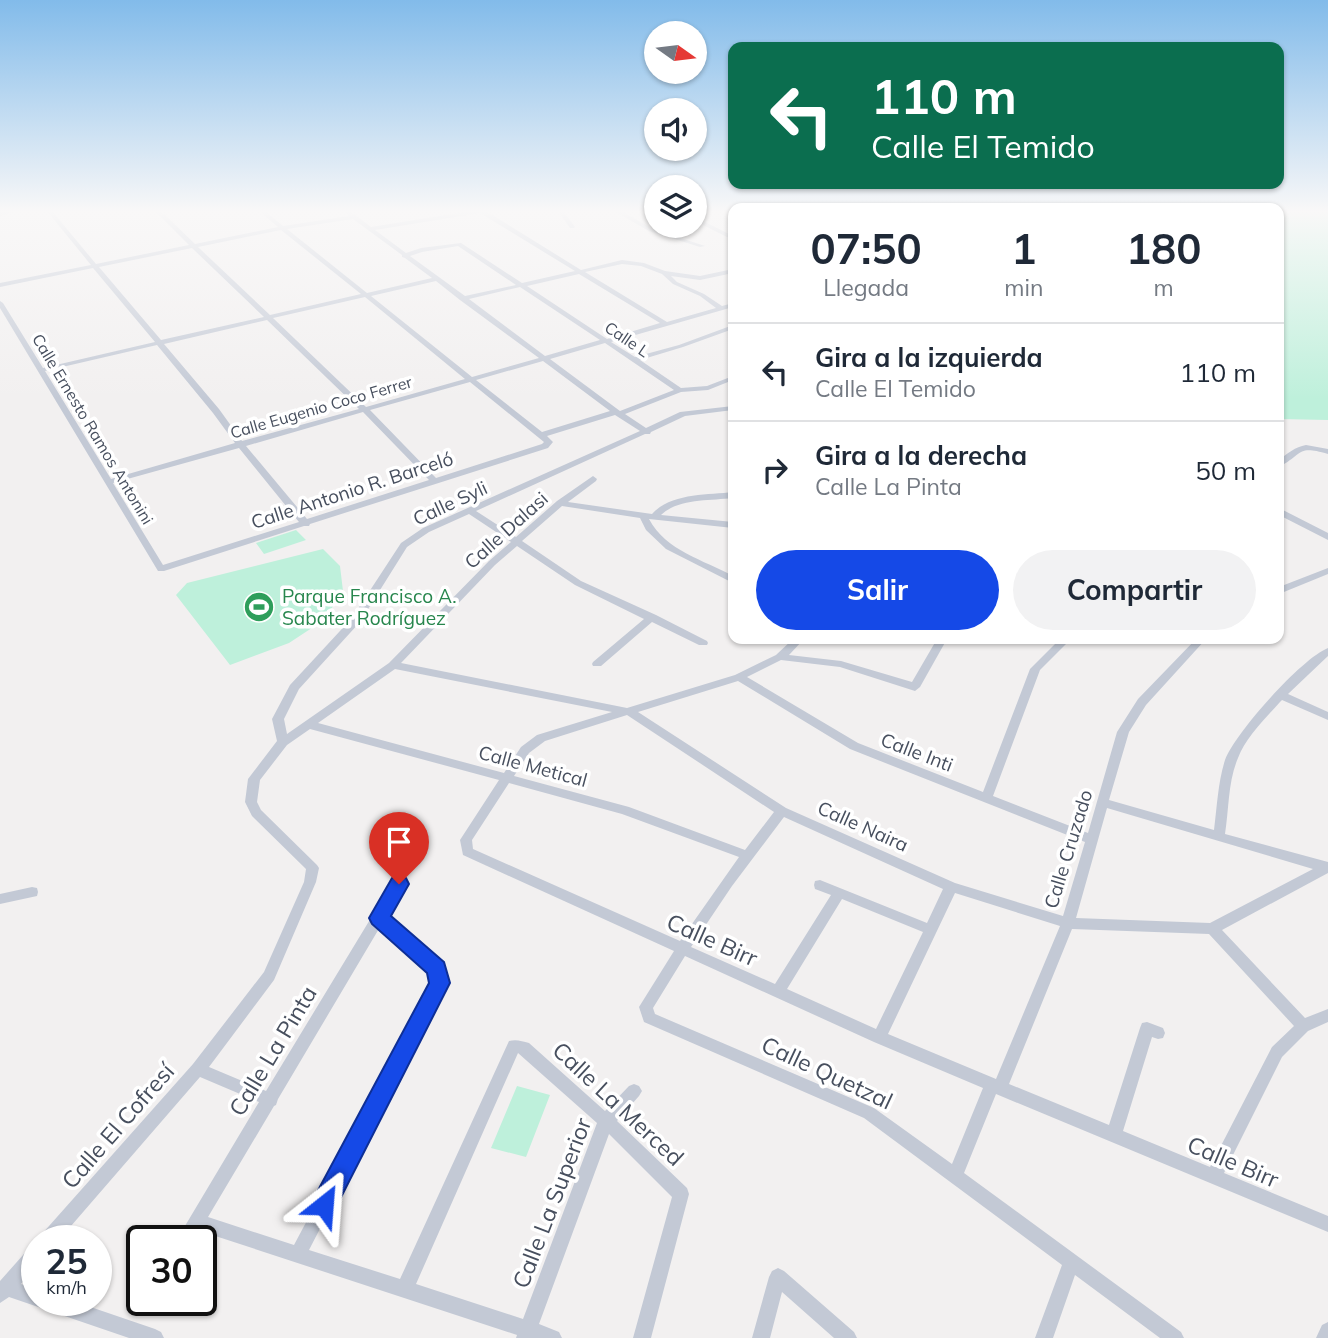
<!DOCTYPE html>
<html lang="es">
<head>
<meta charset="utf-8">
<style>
	:root { --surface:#fff; --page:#f2f2f3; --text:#1f2937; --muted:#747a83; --line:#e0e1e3; --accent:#1549e7 }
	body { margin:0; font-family:Mulish,sans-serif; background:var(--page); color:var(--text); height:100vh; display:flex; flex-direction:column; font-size:26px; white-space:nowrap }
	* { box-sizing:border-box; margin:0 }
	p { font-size:23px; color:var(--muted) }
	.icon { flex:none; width:38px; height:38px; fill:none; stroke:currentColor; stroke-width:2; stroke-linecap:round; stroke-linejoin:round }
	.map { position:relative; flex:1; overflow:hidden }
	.sheet { position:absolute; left:728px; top:203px; width:556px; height:441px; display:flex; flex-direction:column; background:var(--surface); border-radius:14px; box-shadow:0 2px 5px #0004 }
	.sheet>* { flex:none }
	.banner { position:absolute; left:728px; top:42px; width:556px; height:147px; border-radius:14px; box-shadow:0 2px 5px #0004; background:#0b6e4f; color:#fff; overflow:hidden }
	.needle { width:46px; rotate:104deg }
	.buttons { position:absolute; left:644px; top:21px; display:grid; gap:14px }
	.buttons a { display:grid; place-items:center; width:63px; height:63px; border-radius:50%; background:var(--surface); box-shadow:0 2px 5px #0004; font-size:35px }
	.speed { position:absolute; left:21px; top:1225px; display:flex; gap:14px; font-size:35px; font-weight:700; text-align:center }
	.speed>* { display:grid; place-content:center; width:91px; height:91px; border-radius:50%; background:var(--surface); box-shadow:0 2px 5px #0004; line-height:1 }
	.speed small { font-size:18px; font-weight:400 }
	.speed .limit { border:4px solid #111; border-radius:10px; background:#fff; color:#111 }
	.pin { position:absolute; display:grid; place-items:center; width:60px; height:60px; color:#fff; margin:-72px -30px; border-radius:50% 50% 50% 0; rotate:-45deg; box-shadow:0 0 7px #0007 }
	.pin .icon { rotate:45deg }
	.me { position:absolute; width:77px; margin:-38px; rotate:28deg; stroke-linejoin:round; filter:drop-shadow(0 0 5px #0008) }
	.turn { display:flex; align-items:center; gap:24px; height:147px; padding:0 28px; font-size:32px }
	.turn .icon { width:91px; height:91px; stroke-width:2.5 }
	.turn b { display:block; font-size:49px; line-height:60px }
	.eta { display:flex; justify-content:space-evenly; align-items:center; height:119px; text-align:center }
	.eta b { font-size:42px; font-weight:700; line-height:49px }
	.button { display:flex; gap:14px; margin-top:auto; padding:14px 28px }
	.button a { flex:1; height:80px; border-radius:42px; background:var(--accent); color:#fff; font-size:28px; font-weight:700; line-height:80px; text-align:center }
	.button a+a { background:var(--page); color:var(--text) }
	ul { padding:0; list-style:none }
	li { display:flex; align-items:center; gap:21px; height:98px; padding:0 28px; border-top:2px solid var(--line) }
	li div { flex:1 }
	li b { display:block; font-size:26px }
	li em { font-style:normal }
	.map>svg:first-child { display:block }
</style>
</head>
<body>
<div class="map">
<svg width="1328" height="1338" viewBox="0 0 1328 1338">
	<rect width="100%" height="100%" fill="#f2f0f0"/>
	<path fill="#bef0db" d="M1279 211H1328V420L1279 419Z
		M296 530 306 540 264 554 256 543Z
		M323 549 340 566 343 591 324 620 289 643 230 665 176 595 187 583Z
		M517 1086 550 1095 526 1157 491 1148Z"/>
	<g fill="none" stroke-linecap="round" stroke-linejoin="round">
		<path fill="#c3c9d5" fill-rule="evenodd" d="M5 211H18L0 216V212Z
			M47 211H52L96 264 189 245 155 211H161L195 244 278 227 259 211H265L283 226 349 216 344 211H350L371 227 471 211H486L581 270 622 260 644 263 665 271 700 276 733 269V273L700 280 671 276 677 282 704 294 722 306 733 303V307L611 342 635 357 679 345 733 325V329L683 347 640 360 681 388 707 386 733 376V380L708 390 681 392 625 414 646 428 680 412 733 406V410L685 416 651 432 650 434H645L476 511 516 537 557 501 593 476 597 479 596 481 568 502 652 514C671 493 707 495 733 492V498C709 501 679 498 661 515L733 522V528L649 519C666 551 704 560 733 576V583L666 549 646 530 640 518 562 506 522 541 581 581 656 615 707 641 708 643 707 645H699L652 622 601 666H593L592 664 593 662 644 619 575 585 517 546 495 565 401 663 627 708 735 675 776 655 793 639H804L789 655 841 661 912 682 937 639H947L920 687 915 691 840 667 781 660 747 677 858 743 983 792 1030 669 1060 639H1071L1040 670 993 796 1088 833 1117 732 1138 699 1196 639H1206L1146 705 1129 732 1109 800 1214 830C1217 807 1218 782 1225 760 1235 733 1302 658 1328 648V656L1288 694 1328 712V720L1282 700 1280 702C1265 719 1246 737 1238 758 1228 781 1229 809 1225 834L1328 862V873L1222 930 1305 1018 1328 1009V1022L1308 1031 1282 1057 1224 1173 1328 1216V1232L996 1094 964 1173 1181 1332 1184 1338H1160L1075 1275 1053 1338H1035L1062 1265 864 1118 644 1022 639 1007 674 951 463 855 460 840 499 780 310 729 287 745 260 780 257 802 261 810 317 865 319 868 316 882 274 980 209 1067 266 1091 394 880 399 879 404 880 405 884 386 917 441 965 447 983 309 1250 400 1279 509 1041C516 1039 522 1041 529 1043L605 1111 629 1086 634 1084 639 1086 642 1091 639 1096 617 1121 687 1188 689 1194 651 1338H633L672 1197 609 1134 539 1324 559 1332 562 1338H516L517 1335 200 1231 194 1241H176L259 1102 200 1077 58 1241H39L41 1235 193 1064 264 972 304 882 306 869 252 816 245 802 248 779 277 741 272 719 290 685 352 618 401 543 423 528 640 431 615 415 547 436 553 442 548 448 310 524 309 526H304L164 571H158L0 308V301L3 303 43 368 155 342 93 268 0 287V283L91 265ZM480 213 575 271 522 283 461 243 421 248 406 253 375 230ZM353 219 402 255V257L405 258 432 278 367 293 287 229ZM281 230 361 294 270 315 198 247ZM458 246 516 285 465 296 410 256 422 252ZM192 248 264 317 161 340 99 267ZM622 264 641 266 662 274 673 284 700 296 716 308 667 322 585 272ZM579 274 660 323 607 339 527 286ZM436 281 460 300 539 358 472 377 371 296ZM520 287 600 340 545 356 469 299ZM365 297 465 379 366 407 273 318ZM267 320 359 409 242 441 219 409 164 344ZM605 343 674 390 620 411 550 359ZM157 345 213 413 235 443 111 479 45 371ZM543 361 610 411 542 432 476 380ZM470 382 544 442 542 444 436 478 370 410ZM363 412 429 480 307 519 246 446ZM239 448 299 522 163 565 113 483ZM469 514 511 542 489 561 389 663 287 734 284 719 299 689 360 622 407 547 429 532ZM395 669 612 712 537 735 521 747 504 773 318 723ZM738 681 850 749 1085 842 1063 916 955 883 786 808 638 712ZM627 715 774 812 745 850 629 807 514 776 529 753 545 741ZM509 783 622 814 739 857 680 941 473 849 472 840ZM1107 808 1313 869 1210 923 1076 918ZM784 817 943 889 927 923 820 880 815 881 814 885 815 889 831 895 775 984 691 947 732 886ZM955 893 1060 926 996 1079 888 1034ZM842 899 923 932 876 1029 787 989ZM380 927 430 972 433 983 294 1245 208 1217 274 1106 276 1105 278 1099ZM1072 929 1209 934 1294 1026 1272 1047 1210 1167 1123 1131 1152 1037 1158 1039 1163 1038 1165 1033 1163 1028 1147 1022 1142 1023 1140 1028 1109 1125 1009 1084ZM685 956 874 1042 983 1088 952 1164 874 1108 655 1014 653 1008ZM518 1053 597 1123 523 1319 416 1284Z
			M558 211H563L575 227 574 228H570Z
			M614 211H621L653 229 705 246 700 247 649 231Z
			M695 217 733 236V240L695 221Z
			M1306 445 1328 449V454C1296 445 1304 454 1279 467V460C1288 453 1295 447 1306 445Z
			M1279 508 1328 533V540L1279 515Z
			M1328 568V574L1279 594V587Z
			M32 887 37 888 38 892 37 896 0 904V894Z
			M37 1244V1265L21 1284 37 1289V1300H70L155 1329 161 1332 164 1338H129L9 1297 0 1303V1281L31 1246Z
			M778 1268 784 1271 854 1332 857 1338H834L782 1292 770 1338H752L769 1277 772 1271Z
			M1328 1322V1338H1316L1322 1325Z"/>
	</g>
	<linearGradient id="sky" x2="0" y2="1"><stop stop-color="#82bbea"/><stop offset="0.53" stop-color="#f9f8f8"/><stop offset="1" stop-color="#f9f8f8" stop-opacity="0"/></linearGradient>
	<rect width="1328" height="399" fill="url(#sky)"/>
	<path fill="#1549e7" stroke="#0e2f96" stroke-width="2" d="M399 876 406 878 409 884 391 916 444 962 450 983 333 1213 324 1217 315 1213 311 1205 315 1196 429 983 427 973 372 924 369 918 392 878Z"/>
	<defs>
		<g id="stadium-disc" transform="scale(1.575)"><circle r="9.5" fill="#2e9e5b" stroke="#fff"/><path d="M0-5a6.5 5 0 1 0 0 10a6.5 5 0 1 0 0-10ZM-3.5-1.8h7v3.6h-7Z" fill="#fff"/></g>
	</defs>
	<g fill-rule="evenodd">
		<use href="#stadium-disc" x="259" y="607"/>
	</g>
	<g text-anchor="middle" stroke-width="7" stroke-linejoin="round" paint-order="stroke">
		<g font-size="16" fill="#474f5e" stroke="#fff">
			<text transform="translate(627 339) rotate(34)" y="6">Calle L</text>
			<text transform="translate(321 407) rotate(-16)" y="6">Calle Eugenio Coco Ferrer</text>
			<text transform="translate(93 429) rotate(59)" y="6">Calle Ernesto Ramos Antonini</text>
		</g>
		<g font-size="19" fill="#474f5e" stroke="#fff">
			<text transform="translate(352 490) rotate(-18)" y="7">Calle Antonio R. Barceló</text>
			<text transform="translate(450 503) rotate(-25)" y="7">Calle Syli</text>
			<text transform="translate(506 530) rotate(-42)" y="7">Calle Dalasi</text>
			<text transform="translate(917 752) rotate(21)" y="7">Calle Inti</text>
			<text transform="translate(533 766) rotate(15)" y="7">Calle Metical</text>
			<text transform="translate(863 826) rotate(24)" y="7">Calle Naira</text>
			<text transform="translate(1068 849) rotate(-73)" y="7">Calle Cruzado</text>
		</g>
		<g font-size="19" fill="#27864d" stroke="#fff" text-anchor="start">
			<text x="282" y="603">Parque Francisco A.<tspan x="282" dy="22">Sabater Rodríguez</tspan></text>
		</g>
		<g font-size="23" fill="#474f5e" stroke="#fff">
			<text transform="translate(712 940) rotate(24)" y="8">Calle Birr</text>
			<text transform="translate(273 1051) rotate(-59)" y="8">Calle La Pinta</text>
			<text transform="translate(827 1073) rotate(25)" y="8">Calle Quetzal</text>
			<text transform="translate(618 1104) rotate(43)" y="8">Calle La Merced</text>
			<text transform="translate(118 1126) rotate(-49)" y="8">Calle El Cofresí</text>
			<text transform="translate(1233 1162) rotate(23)" y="8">Calle Birr</text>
			<text transform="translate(552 1203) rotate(-69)" y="8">Calle La Superior</text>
		</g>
	</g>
</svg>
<div class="buttons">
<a><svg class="needle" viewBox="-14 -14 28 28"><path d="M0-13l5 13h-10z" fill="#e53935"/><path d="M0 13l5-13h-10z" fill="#747a83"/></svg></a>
<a><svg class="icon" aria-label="sound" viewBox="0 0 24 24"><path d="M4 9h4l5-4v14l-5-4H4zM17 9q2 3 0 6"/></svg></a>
<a><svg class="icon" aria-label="layers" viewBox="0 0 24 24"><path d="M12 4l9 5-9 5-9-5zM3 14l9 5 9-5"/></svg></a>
</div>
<div class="speed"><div>25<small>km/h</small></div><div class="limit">30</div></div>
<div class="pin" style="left:399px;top:884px;background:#d93025"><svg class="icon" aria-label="arrive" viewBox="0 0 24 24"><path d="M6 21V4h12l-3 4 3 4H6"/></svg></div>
<svg class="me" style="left:324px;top:1205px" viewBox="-20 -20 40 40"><path d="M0-17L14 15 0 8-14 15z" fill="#1549e7" stroke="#fff" stroke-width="4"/></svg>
<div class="banner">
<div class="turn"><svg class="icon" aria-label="left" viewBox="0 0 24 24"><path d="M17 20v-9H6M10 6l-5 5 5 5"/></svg><div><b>110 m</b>Calle El Temido</div></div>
</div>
<section class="sheet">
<div class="eta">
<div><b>07:50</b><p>Llegada</p></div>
<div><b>1</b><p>min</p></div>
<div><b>180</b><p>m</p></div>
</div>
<ul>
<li><svg class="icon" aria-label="left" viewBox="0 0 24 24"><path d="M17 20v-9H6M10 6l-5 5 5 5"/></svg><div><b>Gira a la izquierda</b><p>Calle El Temido</p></div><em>110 m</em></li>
<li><svg class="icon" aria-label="right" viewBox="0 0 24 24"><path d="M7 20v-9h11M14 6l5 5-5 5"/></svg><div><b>Gira a la derecha</b><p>Calle La Pinta</p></div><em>50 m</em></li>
</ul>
<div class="button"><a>Salir</a><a>Compartir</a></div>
</section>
</div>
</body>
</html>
